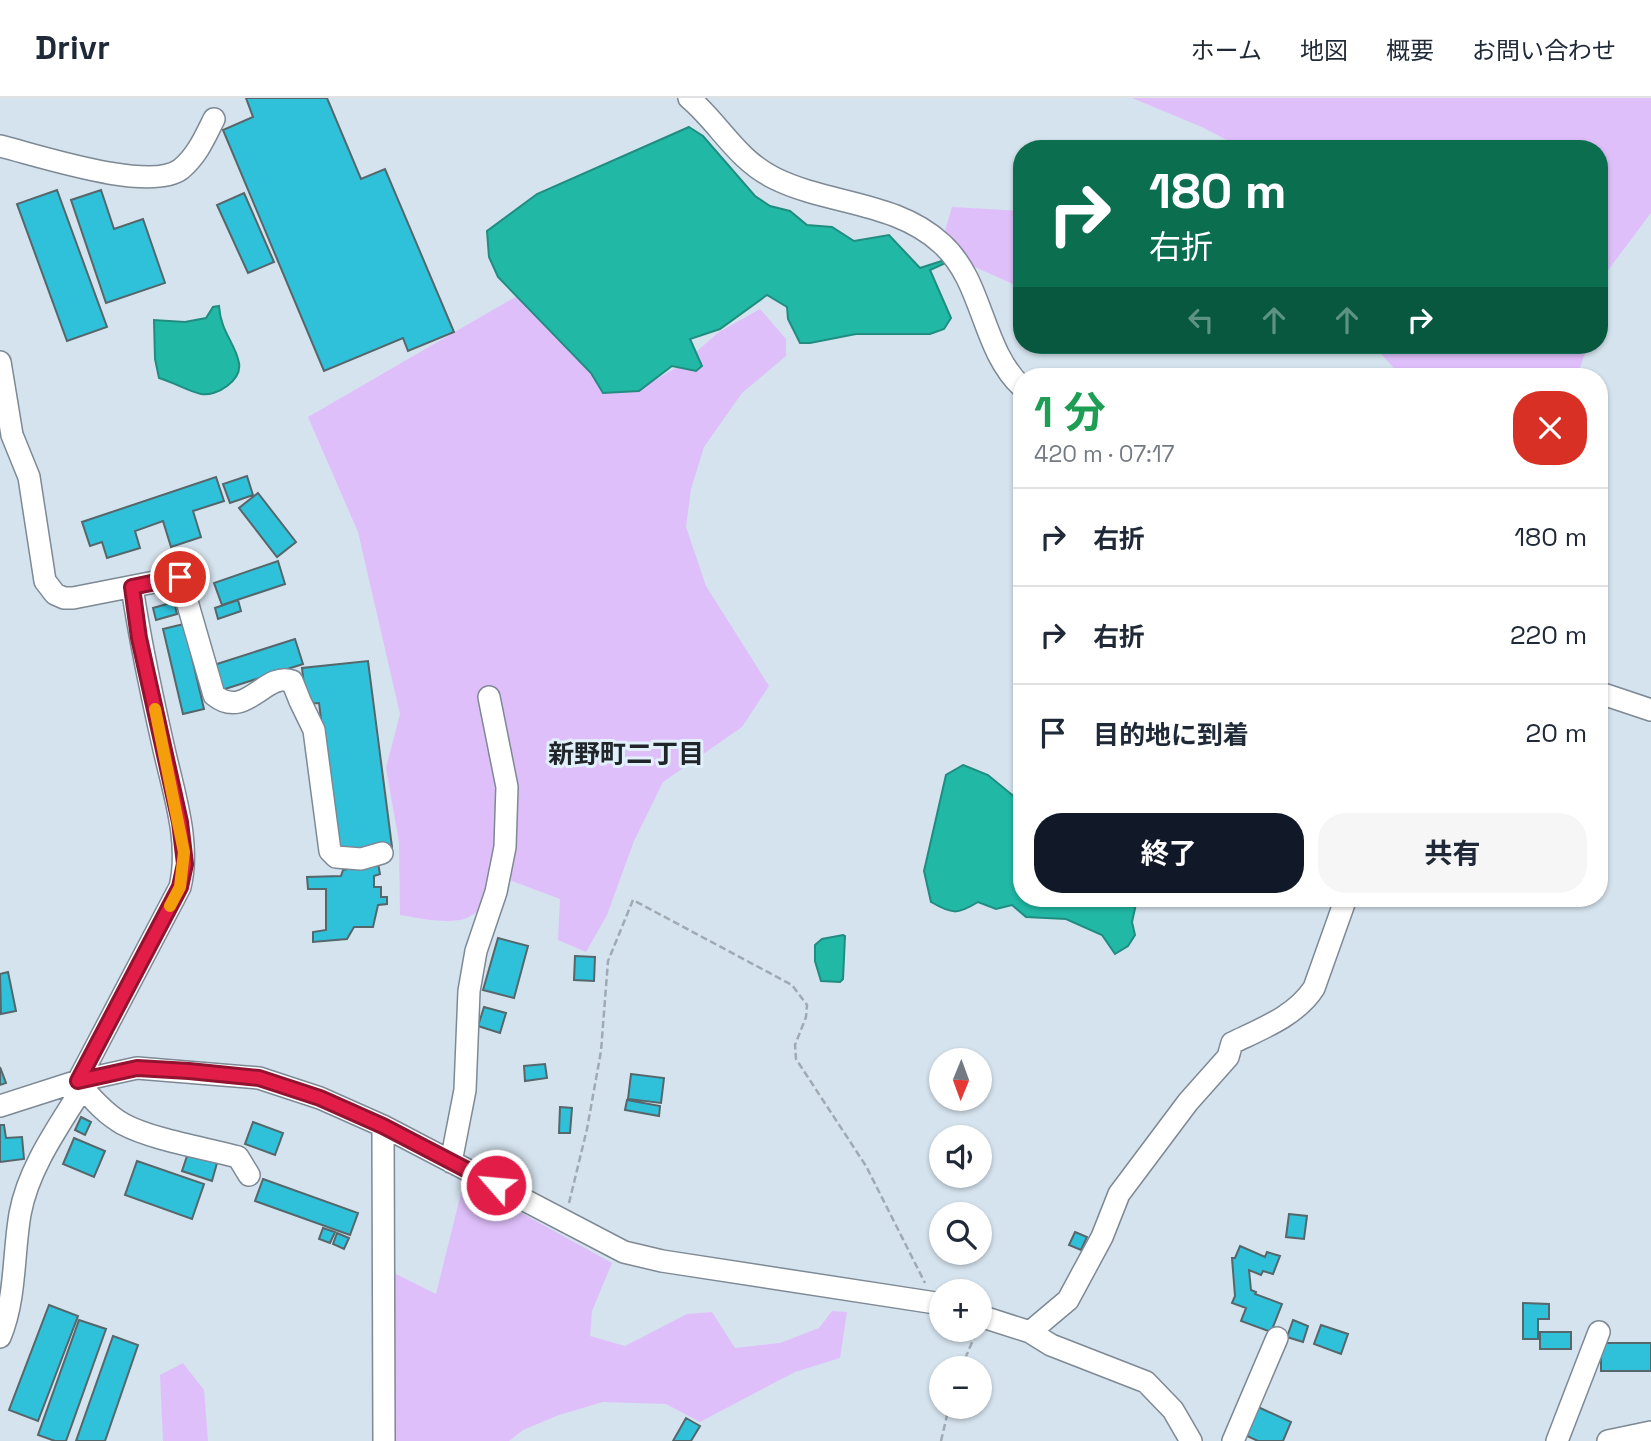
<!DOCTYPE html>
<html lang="ja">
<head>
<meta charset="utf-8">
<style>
	:root { --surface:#fff; --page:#f6f6f7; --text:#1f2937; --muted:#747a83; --line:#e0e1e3; --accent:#111827 }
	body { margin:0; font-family:"Space Grotesk","Noto Sans JP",sans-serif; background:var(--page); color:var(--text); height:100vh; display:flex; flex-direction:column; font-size:26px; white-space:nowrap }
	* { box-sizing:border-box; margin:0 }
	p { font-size:23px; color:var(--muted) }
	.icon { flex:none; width:38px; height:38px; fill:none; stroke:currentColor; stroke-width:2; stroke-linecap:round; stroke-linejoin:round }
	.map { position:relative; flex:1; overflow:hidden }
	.drawer { position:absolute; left:1013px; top:270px; width:595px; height:539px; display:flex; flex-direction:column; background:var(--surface); border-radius:28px; box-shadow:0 2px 5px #0004 }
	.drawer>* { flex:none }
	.guide { position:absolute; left:1013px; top:42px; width:595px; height:214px; border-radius:28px; box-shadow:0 2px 5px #0004; background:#0b6e4f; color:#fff; overflow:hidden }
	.needle { width:46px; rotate:181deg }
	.controls { position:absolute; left:929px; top:950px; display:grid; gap:14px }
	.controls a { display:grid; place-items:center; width:63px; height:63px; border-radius:50%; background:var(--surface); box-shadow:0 2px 5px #0004; font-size:35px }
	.pin { position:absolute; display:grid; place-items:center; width:60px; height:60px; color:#fff; margin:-30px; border:4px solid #fff; border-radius:50%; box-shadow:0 2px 7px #0007 }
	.me { position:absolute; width:77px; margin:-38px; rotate:297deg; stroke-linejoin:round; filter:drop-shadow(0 0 5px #0008) }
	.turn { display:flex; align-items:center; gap:24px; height:147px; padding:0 21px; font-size:32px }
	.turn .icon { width:91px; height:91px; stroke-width:2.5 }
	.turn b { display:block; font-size:49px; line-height:60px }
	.lanes { display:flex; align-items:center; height:66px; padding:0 21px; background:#0003; justify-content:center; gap:35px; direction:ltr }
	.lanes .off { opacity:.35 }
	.round { display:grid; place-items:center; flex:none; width:74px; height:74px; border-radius:28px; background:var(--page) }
	.head { display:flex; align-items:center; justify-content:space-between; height:119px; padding:0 21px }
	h1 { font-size:42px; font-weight:700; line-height:52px; color:#1e9e55 }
	.primary-button { display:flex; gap:14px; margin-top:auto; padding:14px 21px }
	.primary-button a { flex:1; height:80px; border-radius:28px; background:var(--accent); color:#fff; font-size:28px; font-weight:700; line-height:80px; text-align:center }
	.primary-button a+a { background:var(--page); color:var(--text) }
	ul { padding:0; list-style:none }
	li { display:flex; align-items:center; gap:21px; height:98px; padding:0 21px; border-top:2px solid var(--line) }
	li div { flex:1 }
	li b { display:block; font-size:26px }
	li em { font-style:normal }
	header { display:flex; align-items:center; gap:42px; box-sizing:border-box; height:98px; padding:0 35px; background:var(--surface); border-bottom:2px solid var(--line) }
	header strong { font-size:33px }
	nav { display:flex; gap:38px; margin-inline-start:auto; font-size:24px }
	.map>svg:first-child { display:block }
</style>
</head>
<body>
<header>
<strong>Drivr</strong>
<nav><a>ホーム</a><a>地図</a><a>概要</a><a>お問い合わせ</a></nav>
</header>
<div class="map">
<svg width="1651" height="1343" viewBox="0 0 1651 1343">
	<rect width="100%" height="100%" fill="#d5e3ee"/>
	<path fill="#dfbffa" d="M1132 0H1651V115L1603 179 1600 198V51H1244L1202 29Z
		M952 109 1022 113V188L1013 186 939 153Z
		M524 194 634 277 655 282 681 267 719 234 760 211 786 241V258L742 295 704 349 691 391 686 429 706 488 769 588 742 629 663 684 634 743 607 817 586 854 558 842 560 801 507 781C496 793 483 813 467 820 449 827 418 820 400 817L399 744 386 670 400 616 358 434 308 319Z
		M1373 247H1588L1577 278H1401Z
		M464 1083 612 1165 592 1213 590 1238 625 1248 687 1216 712 1214 735 1250 780 1245 819 1230 832 1213 847 1214 840 1260 795 1274 700 1324 666 1306 603 1304 559 1317 523 1332 509 1343H395L394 1175 436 1196Z
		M183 1265 204 1292 208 1343H163L160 1277Z"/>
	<path fill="#21b8a5" stroke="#218c80" stroke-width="2" d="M689 29 703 38 755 98 770 108 790 113 807 127 832 129 854 143 889 137 920 170 948 161 950 163 930 172 951 220 944 231 930 236H856L810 245H800L788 221 787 209 767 197 720 231 690 241 702 268 696 273 672 268 639 293 603 295 591 275 498 179 489 159 487 133 537 96Z
		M219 208C221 235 235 244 239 265 242 282 217 299 201 296 188 293 173 284 159 280L155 261 154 222 185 224 206 220 213 209Z
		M963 667 988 677 1022 705V800H1132L1136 806 1132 824 1135 837 1128 848 1115 856 1102 837 1066 821 1026 819 1012 807 996 811 978 804C957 817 952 816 931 804L924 773 946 677Z
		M843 837 845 838 843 881 840 884 821 883 815 863V847L822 841Z"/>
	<path fill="#2fc0da" stroke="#56676b" stroke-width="2" d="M246 0H327L361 81 385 71 454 234 408 253 403 240 324 273 223 32 253 19Z
		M57 92 107 229 67 243 17 106Z
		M101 92 114 131 143 121 165 185 106 205 71 102Z
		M244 95 274 164 248 175 217 107Z
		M247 378 253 397 230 405 223 386Z
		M216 379 224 403 193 413 201 439 171 449 163 423 135 433 140 450 107 460 102 444 90 448 82 424Z
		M258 395 296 444 277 459 239 410Z
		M278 463 285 486 222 507 214 485Z
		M238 502 241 513 218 521 215 510Z
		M174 504 177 516 156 522 153 510Z
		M184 526 204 611 183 616 163 531Z
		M295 541 303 566 222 592 214 567Z
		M368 563 392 749 338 756 319 605 306 606 302 570Z
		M378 765 380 776 374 778V789H381V799H387V806L378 807 373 829H354L347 841 313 844V834L326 832V791H308L307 779 341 778 343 772Z
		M498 840 528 848 514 900 483 892Z
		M575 858 595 859 594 883 574 882Z
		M8 874 16 913 1 916 0 876Z
		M484 909 506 915 500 935 478 928Z
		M545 966 547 980 525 983 524 968Z
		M0 969 6 985 0 987Z
		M631 976 664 980 661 1005 628 1001Z
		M627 1002 660 1008 659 1018 625 1012Z
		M560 1009 572 1010 570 1035H559Z
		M81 1019 91 1024 85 1037 75 1032Z
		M253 1024 283 1035 275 1057 245 1046Z
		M0 1027H4L6 1040 22 1039 24 1061 0 1064Z
		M74 1040 105 1053 94 1079 63 1066Z
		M188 1055 217 1065 212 1083 182 1073Z
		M137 1063 204 1086 192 1121 125 1097Z
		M263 1081 358 1115 350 1137 255 1103Z
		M1289 1116 1307 1118 1304 1141 1286 1139Z
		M323 1130 335 1134 330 1145 319 1141Z
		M1075 1134 1087 1139 1081 1152 1069 1147Z
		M337 1135 349 1140 344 1151 333 1146Z
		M1240 1148 1265 1159 1267 1154 1280 1158 1273 1176 1263 1173 1261 1177 1249 1172 1251 1192 1256 1194 1255 1196 1282 1206 1271 1234 1241 1223 1246 1210 1232 1205 1235 1198 1232 1160H1235Z
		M1523 1205 1549 1206V1221H1538V1241H1523Z
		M49 1207 78 1218 38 1323 9 1312Z
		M79 1222 106 1231 66 1343H55L38 1337Z
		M1293 1222 1308 1228 1303 1244 1287 1239Z
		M1321 1227 1348 1236 1341 1256 1314 1246Z
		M1540 1234H1571V1251H1540Z
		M113 1238 138 1247 105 1343H76Z
		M1601 1245H1651V1273H1601Z
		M1258 1309 1291 1324 1283 1343H1258L1245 1337Z
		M686 1320 700 1328 691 1343H673Z"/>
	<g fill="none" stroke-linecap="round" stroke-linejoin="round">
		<g stroke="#7d8994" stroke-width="24">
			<path id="minor" d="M689 0C719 25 736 61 774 80 828 107 896 103 942 146 984 184 981 251 1022 289
				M0 48C37 57 150 95 181 71 197 58 205 39 214 21
				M0 264 12 337 29 379 45 483 55 496 64 500H73L180 479 214 597C246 623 265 573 292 583L300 603 314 632 330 753 336 759 361 761 382 755
				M1600 595 1651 612
				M78 983 180 789C191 743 173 693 163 647 151 594 140 542 132 489
				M83 990C95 1004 107 1017 123 1026 153 1042 205 1050 238 1059L249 1077
				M0 1008 78 983 137 970 259 980 320 1000 383 1028 624 1154 662 1163 942 1206
				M383 1028 384 1343
				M451 1064 465 992 469 893 476 853 496 794 505 749 507 689 489 599
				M980 1218 1030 1234 1051 1247 1146 1284 1173 1312 1191 1343
				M1030 1234 1068 1202 1102 1139 1119 1096 1188 1004 1228 959 1232 945C1261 931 1296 918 1314 890L1346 800
				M0 1239C16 1201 13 1157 20 1116 29 1067 62 1024 88 981
				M1233 1343 1277 1240
				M1557 1343 1599 1234
				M1608 1343 1651 1334"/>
		</g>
		<path stroke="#9faab3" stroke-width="2.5" stroke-dasharray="7 3.5" stroke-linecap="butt" d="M569 1105 587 1031 601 953 608 863 633 802 792 887 807 907 806 919 795 947 796 961 866 1068 925 1185
			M961 1270 976 1235
			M941 1343 949 1309"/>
		<use href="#minor" stroke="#fff" stroke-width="21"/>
	</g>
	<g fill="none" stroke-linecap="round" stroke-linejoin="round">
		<g stroke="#92132f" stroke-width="18">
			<path id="route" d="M180 479 132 489 139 540 180 724 185 766 180 789 78 983 137 970 189 973 259 980 320 1000 383 1028 496 1087"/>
		</g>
		<use href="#route" stroke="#e11d48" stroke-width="12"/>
		<path stroke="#f59e0b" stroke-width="12" d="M155 611 184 754 180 789 170 808"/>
	</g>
	<g text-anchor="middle" stroke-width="6" stroke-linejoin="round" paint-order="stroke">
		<g font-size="26" font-weight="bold" fill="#202529" stroke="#e2f0fc">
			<text x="626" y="665">新野町二丁目</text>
		</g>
	</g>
</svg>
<div class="controls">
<a><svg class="needle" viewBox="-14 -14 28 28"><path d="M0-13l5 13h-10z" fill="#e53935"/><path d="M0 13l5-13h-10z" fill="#747a83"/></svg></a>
<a><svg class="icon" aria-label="sound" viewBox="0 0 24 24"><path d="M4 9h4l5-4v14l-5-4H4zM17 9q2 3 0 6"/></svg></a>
<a><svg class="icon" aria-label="search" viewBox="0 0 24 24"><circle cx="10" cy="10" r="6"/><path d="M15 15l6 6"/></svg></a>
<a>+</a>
<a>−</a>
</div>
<div class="pin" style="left:180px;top:479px;background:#d93025"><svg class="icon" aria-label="arrive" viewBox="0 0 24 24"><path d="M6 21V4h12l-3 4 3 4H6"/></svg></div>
<svg class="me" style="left:496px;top:1087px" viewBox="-20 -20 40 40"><circle r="17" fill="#e11d48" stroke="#fff" stroke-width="3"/><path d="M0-11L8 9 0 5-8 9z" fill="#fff"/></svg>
<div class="guide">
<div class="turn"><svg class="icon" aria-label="right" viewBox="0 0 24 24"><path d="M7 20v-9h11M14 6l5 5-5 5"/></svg><div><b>180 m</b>右折</div></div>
<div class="lanes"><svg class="icon off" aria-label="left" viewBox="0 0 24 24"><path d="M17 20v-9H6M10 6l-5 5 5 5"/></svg><svg class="icon off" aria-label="ahead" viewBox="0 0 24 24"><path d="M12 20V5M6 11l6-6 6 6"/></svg><svg class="icon off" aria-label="ahead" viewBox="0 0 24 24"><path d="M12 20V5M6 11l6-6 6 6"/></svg><svg class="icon" aria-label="right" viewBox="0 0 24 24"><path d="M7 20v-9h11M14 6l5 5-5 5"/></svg></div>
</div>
<section class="drawer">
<div class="head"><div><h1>1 分</h1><p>420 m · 07:17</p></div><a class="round" style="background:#d93025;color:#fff"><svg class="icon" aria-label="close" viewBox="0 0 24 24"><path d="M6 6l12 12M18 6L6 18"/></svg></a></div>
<ul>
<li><svg class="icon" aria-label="right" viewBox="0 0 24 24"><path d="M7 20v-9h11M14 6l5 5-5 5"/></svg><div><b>右折</b></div><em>180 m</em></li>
<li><svg class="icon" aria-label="right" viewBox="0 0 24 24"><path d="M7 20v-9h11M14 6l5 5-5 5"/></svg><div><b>右折</b></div><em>220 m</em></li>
<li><svg class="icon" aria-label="arrive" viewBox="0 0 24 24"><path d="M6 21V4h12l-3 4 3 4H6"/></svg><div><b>目的地に到着</b></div><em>20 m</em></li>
</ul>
<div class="primary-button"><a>終了</a><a>共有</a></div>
</section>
</div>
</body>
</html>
